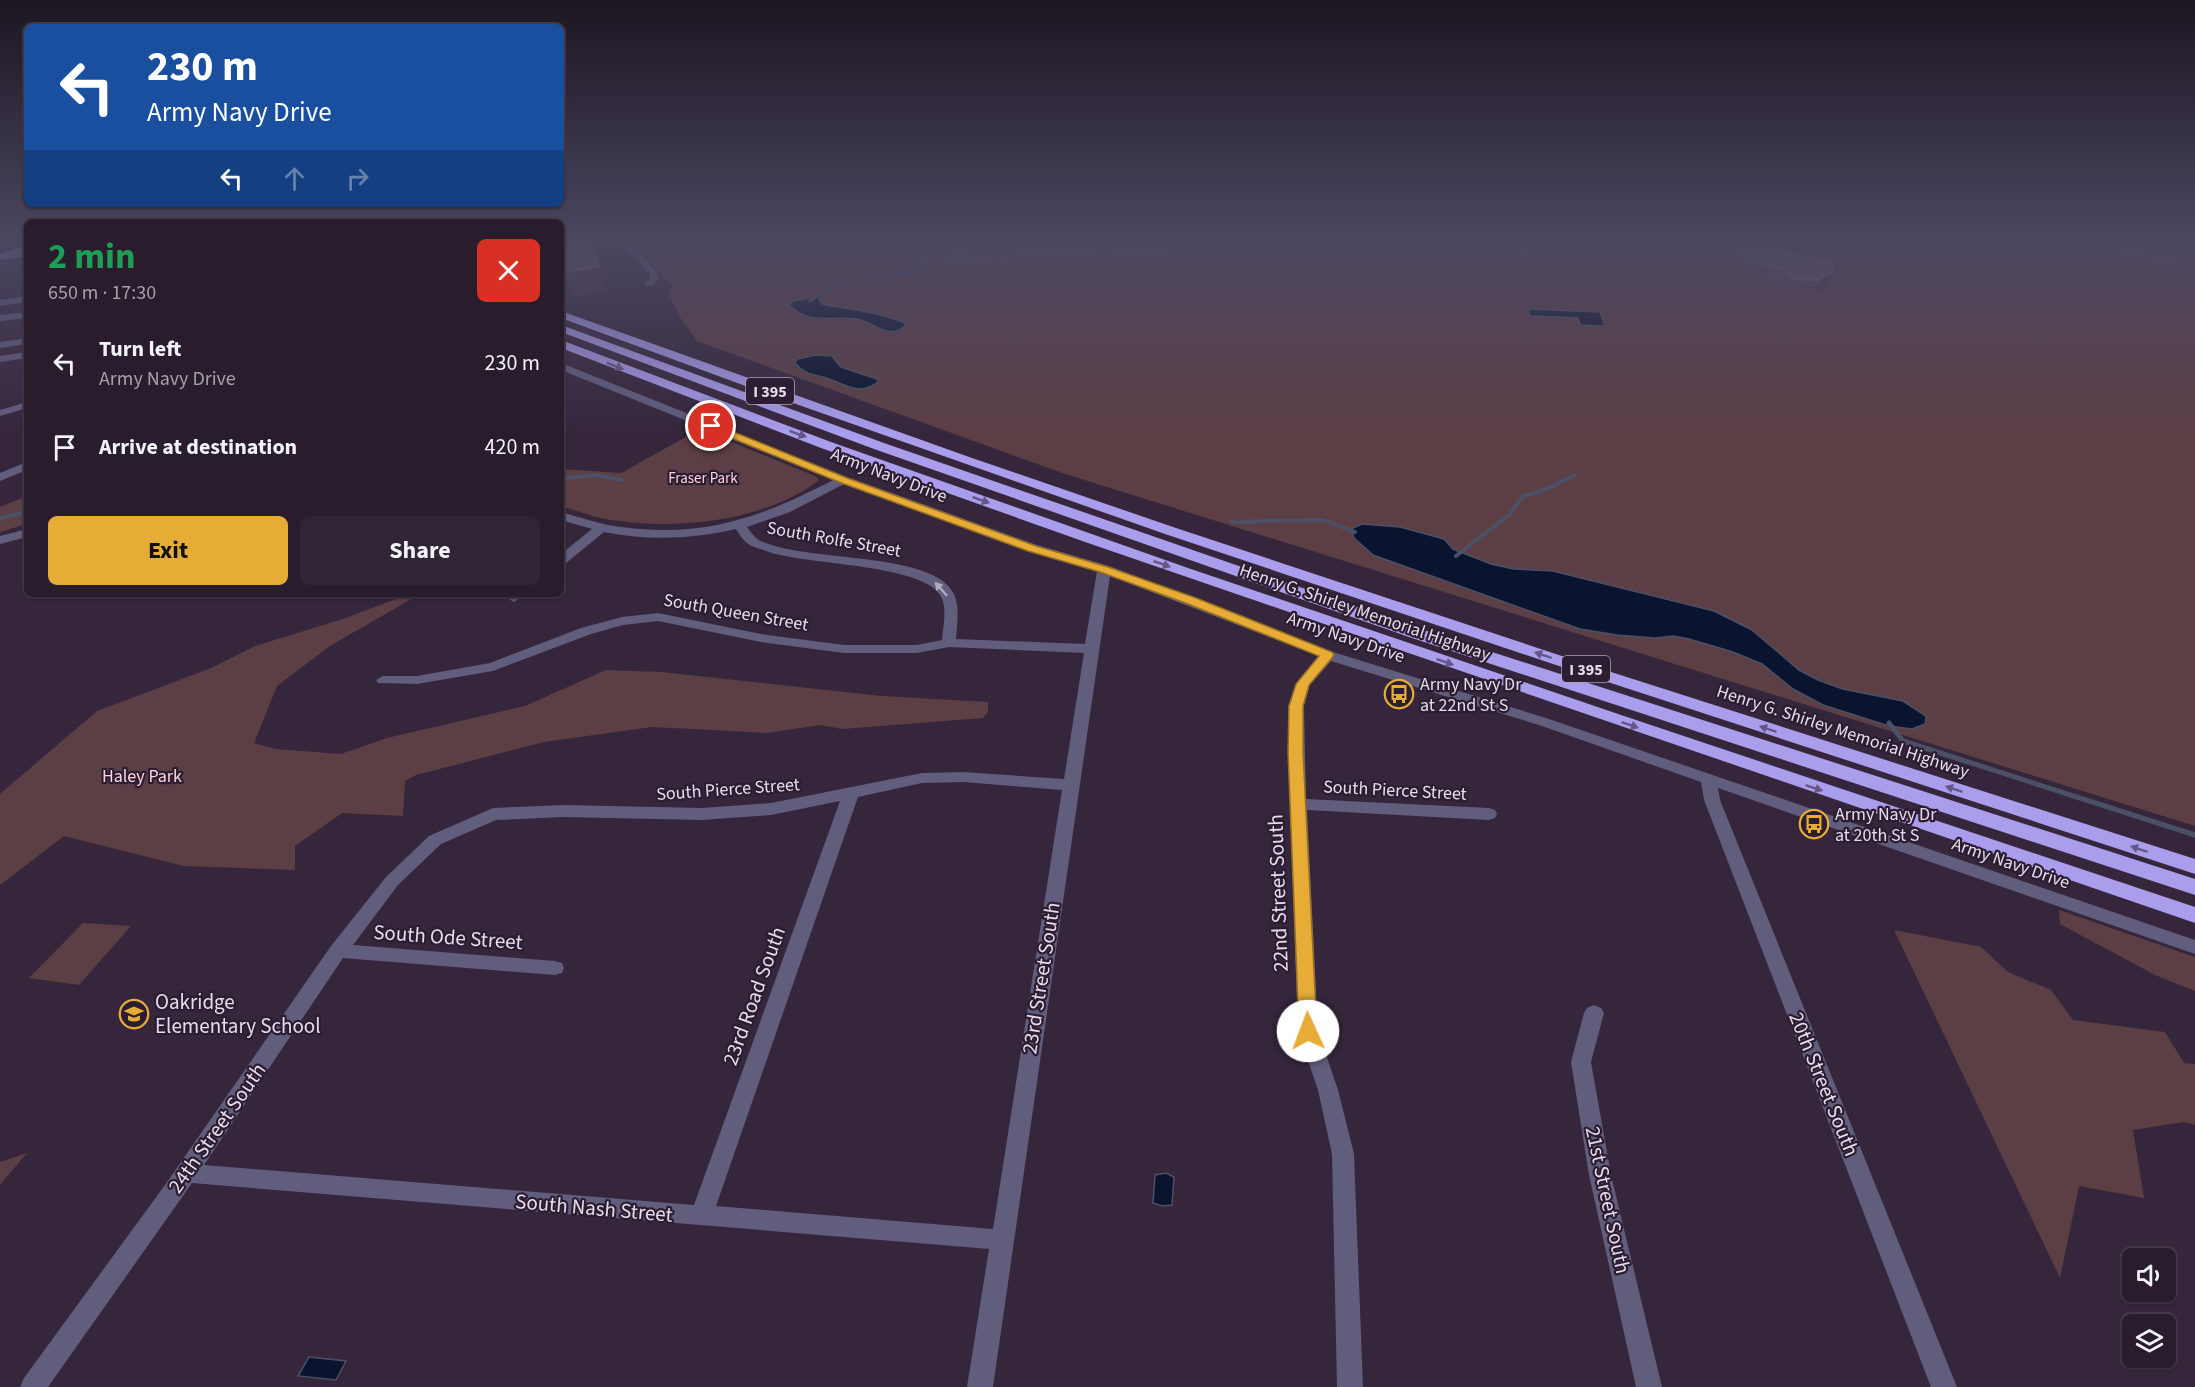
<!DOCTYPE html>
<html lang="en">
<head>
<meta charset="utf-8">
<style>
	:root { --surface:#281c2d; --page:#302535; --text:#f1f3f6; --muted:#a5a1aa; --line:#443a49; --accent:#e6ac36 }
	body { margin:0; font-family:"Source Sans 3",sans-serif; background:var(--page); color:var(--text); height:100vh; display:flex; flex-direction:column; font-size:22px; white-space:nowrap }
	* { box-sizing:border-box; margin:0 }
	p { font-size:20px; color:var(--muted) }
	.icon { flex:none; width:33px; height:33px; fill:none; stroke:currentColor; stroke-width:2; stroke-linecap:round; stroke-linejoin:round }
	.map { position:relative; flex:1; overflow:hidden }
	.sheet { position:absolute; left:24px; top:219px; width:540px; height:378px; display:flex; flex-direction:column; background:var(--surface); border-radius:9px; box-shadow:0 2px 4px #0004,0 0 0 2px var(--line) }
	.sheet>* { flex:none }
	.banner { position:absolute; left:24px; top:24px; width:540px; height:183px; border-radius:9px; box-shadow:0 2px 4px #0004,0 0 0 2px var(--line); background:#1a4fa0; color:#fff; overflow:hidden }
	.fabs { position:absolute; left:2122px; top:1248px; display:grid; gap:12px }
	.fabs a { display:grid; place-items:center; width:54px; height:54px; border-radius:9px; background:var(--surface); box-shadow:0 2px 4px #0004,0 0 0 2px var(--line); font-size:30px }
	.pin { position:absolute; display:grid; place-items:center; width:51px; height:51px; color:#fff; margin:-26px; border:3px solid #fff; border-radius:50%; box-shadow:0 2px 6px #0007 }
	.me { position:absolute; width:66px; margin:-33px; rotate:358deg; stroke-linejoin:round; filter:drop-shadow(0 0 4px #0008) }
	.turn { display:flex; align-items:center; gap:21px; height:126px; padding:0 24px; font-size:27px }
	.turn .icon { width:78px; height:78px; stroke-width:2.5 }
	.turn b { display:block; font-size:42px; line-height:51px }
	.lanes { display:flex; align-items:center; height:57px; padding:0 24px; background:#0003; justify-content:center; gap:30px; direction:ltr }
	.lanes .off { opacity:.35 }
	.round { display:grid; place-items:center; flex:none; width:63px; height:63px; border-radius:9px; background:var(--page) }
	.summary { display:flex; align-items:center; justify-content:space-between; height:102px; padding:0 24px }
	h1 { font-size:36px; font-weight:700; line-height:45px; color:#1e9e55 }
	.cta { display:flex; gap:12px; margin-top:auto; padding:12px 24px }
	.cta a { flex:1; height:69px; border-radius:9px; background:var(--accent); color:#111; font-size:24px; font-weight:700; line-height:69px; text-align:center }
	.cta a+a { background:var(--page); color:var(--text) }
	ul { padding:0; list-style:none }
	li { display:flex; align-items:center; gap:18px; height:84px; padding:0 24px }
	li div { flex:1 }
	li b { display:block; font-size:22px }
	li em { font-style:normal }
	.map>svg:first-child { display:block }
</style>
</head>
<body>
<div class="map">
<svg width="2195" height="1387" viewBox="0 0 2195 1387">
	<rect width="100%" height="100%" fill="#35263c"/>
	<path fill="#5c3f45" d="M633 240H2195V826L1062 473 697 341 679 316 668 292 672 286Z
		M700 429 815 476 819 480C768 520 681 530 619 521 599 519 580 512 561 506V469L621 473Z
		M27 496V524L0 532V507Z
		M409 594H420L330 646 277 686 254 743 275 749 341 754 387 738 525 706 606 670 662 672 882 696 988 702V712L983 718 842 729 820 725 767 733 652 727 544 742 416 775 405 781 403 816 342 813 295 846V870L184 866 64 836 0 885V794L97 711 211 668 255 646 346 618Z
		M2059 910 2195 957V991L2155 975 2060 924Z
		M83 923 131 926 79 985 29 978Z
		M1894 930 1981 947 2008 972 2051 990 2073 1020 2165 1032 2184 1063 2195 1064V1125L2183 1122 2133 1130 2144 1198 2079 1186 2060 1278Z
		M27 1153 0 1185V1162Z"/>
	<path fill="#0a142e" stroke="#4c5066" stroke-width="1.5" d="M818 297 822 304 826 305C853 310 882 312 907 324 890 343 873 321 856 319 831 316 809 325 789 305L793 301Z
		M1528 309 1600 312 1605 326 1581 325 1578 318 1530 316Z
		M816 355 832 356 841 367 877 379 878 382C860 396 846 385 829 379 814 374 806 376 795 363L797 359Z
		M1362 524 1400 527 1444 539 1453 549 1491 564 1514 569 1553 571 1714 611 1752 630 1799 670 1818 680 1843 689 1903 701 1926 716 1925 724 1912 729 1889 726 1823 705 1793 689 1762 664 1733 652 1689 639 1674 636 1655 638 1617 635 1580 629 1373 555 1354 538 1351 529Z
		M1166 1173 1174 1177 1172 1205 1162 1206 1153 1203 1155 1175Z
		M309 1357 346 1361 336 1380 298 1376Z"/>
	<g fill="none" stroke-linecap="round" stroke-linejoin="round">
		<path stroke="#4c5066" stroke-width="3" d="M2102 240 2163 260 2195 276
			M1282 241 1305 240
			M2124 246 2132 240
			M1110 251 1161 248 1177 242 1246 247 1275 242
			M937 258 974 261 979 256 1009 257 1016 254 1071 249 1098 251
			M866 278 900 274 917 268 913 266 925 264 919 258 952 253 981 240
			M810 301 825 290 856 282"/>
		<path stroke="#4c5066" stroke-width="4" d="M561 479 594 475 622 480
			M0 518 27 512
			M1232 522 1323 520 1355 532
			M1456 556 1509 515 1522 497 1547 489 1575 475"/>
		<path stroke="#4c5066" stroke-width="5" d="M1889 723 1903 741 2195 835"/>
		<path fill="#615d7d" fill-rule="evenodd" d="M619 240H628L657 272 658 279 652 286H646L644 284 650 278V274Z
			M27 296V302L0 306V300Z
			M27 312V318L0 321V315Z
			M27 338V344L0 348V342Z
			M27 352V358L0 362V356Z
			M561 363 847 477 1037 545 1109 566 1333 652 1549 719 2195 940V954L1718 788 1720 800 1957 1387H1931L1704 800 1701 782 1539 725 1331 661 1310 685 1304 706 1306 799 1489 808 1495 810 1497 814 1495 818 1489 820 1307 810 1318 1031 1338 1090 1354 1154 1363 1387H1337L1332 1154 1318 1090 1298 1031 1288 752V706L1296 684 1319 656 1110 576 993 1387H967L989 1249 192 1183 48 1387H20L24 1378 165 1185 331 946 386 877 429 836 493 808 564 805 702 808 771 803 922 773 964 772 1064 779 1084 653 949 647 917 653H844L761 642 658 621 623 625 591 634 493 671 417 684 378 683 376 680 383 676H417L490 663 581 628 622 617 658 613 761 634 844 645H917L942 640C943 626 948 607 940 595 921 564 807 565 769 552 762 549 753 548 747 543 743 540 739 534 736 529 693 539 647 541 604 532L566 563 561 564V554L592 529 561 520V512C579 517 596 523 614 526 701 539 758 519 833 480L561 370ZM844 484 1027 551 1097 571 1085 644 956 639C957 624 960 608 954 594 933 550 802 563 759 540 754 537 750 531 747 527L790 512ZM964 782 1062 790 993 1229 716 1206 858 797 922 783ZM840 801 694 1205 204 1165 343 958 555 975 562 973 564 968 562 963 555 961 353 945 398 885 441 844 496 820 564 817 702 820 771 815Z
			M27 402V408L0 416V410Z
			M27 462V470L0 481V473Z
			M27 529V537L0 544V536Z
			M511 594H526L514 602 507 598Z
			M1594 1005 1601 1008 1604 1013 1591 1062 1611 1175 1662 1387H1636L1589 1175 1571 1062 1584 1013 1587 1008Z"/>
		<path fill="#948bcd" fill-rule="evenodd" d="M27 250V256L0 260V254Z"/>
		<path fill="#a99dec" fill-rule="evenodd" d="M27 244V251L0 258V254Z
			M561 311 972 458 1176 528 1586 664 2195 859V874L1574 671 1165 534 759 391 561 318Z
			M561 325 884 443 1421 629 2195 879V895L1409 637 874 449 561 332Z
			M561 340 831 442 1188 568 1624 716 2195 907V923L1088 543 821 448 561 348Z"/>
	</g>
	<path fill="#5d4053" d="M561 240 600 267 605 292 573 297 561 262Z
		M1740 244 1768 249 1815 261 1827 286 1814 293H1791L1781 283 1757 276 1737 257Z"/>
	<path fill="#472e43" d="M600 267 605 292 573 297 567 272Z
		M1831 273 1827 286 1814 293 1818 280Z"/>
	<path fill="#6c5164" stroke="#7f6679" stroke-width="1.5" d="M561 240H590L600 267 567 272 561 255Z
		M1740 244H1763L1768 249 1800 255 1815 261 1835 262 1831 273 1818 280H1795L1785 270 1760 263Z"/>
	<defs><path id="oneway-solid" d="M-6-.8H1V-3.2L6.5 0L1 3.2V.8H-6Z" transform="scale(1.5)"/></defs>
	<g fill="#645786">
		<use href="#oneway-solid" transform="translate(615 366) rotate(22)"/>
		<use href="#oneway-solid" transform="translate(798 434) rotate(20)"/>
		<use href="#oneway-solid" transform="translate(981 500) rotate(20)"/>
		<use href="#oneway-solid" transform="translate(1162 564) rotate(19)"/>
		<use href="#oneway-solid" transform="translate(1543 655) rotate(-162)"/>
		<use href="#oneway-solid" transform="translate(1445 662) rotate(19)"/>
		<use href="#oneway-solid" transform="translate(1630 725) rotate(19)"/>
		<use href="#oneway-solid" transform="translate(1768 729) rotate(-162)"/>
		<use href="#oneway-solid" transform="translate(1814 788) rotate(18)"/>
		<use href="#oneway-solid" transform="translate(1954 789) rotate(-162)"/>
		<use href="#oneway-solid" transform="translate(2139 849) rotate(-162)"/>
	</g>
	<use fill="#b1a9be" href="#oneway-solid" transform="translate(941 589) rotate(-132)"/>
	<linearGradient id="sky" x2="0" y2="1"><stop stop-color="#1d1521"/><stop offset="0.55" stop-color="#4b4761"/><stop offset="1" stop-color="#4b4761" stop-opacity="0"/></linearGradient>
	<rect width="2195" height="434" fill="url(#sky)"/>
	<path fill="#e6ac36" stroke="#967023" stroke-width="1.5" d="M707 424H714L847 478 1036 546 1108 567 1196 598 1332 652 1334 655 1332 658 1309 685 1303 706V752L1317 1031 1314 1036 1308 1038 1301 1036 1299 1031 1288 752 1289 706 1296 684 1319 656 1188 604 1100 572 1028 551 839 482 707 428Z"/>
	<defs>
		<g id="bus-ring" transform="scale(1.5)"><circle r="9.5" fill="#2b1d32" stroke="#e6ac36" stroke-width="1.5"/><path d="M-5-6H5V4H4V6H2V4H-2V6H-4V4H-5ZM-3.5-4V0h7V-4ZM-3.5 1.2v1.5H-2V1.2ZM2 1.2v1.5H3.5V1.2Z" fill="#e6ac36"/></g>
		<g id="school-ring" transform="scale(1.5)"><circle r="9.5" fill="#2b1d32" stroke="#e6ac36" stroke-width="1.5"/><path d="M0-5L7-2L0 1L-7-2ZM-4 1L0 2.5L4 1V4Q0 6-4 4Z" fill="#e6ac36"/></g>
	</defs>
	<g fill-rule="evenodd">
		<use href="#bus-ring" x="1399" y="694"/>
		<use href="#bus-ring" x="1814" y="824"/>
		<use href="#school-ring" x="134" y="1014"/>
	</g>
	<g text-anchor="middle" stroke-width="4.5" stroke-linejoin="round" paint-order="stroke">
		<g font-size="15" fill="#ffd3db" stroke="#2b1d32">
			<text x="703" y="483">Fraser Park</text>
		</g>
		<g fill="#2b1d32" stroke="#aea3b3" stroke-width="1.5">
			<rect x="746" y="378" width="48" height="26" rx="4.5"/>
			<rect x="1562" y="656" width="48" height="26" rx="4.5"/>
		</g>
		<g font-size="16" font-weight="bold" fill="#e6dcea">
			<text x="770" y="397">I 395</text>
			<text x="1586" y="675">I 395</text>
		</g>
		<g font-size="18" fill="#e6dcea" stroke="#2b1d32">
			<text transform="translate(889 475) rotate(21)" y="6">Army Navy Drive</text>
			<text transform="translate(834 539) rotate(10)" y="6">South Rolfe Street</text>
			<text transform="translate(736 612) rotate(10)" y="6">South Queen Street</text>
			<text transform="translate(1365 612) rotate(19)" y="6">Henry G. Shirley Memorial Highway</text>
			<text transform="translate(1346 637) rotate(19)" y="6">Army Navy Drive</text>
			<text transform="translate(1843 731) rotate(18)" y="6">Henry G. Shirley Memorial Highway</text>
			<text transform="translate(728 789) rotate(-4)" y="6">South Pierce Street</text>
			<text transform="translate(1395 790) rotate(3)" y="6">South Pierce Street</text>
			<text transform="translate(2011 863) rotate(19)" y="6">Army Navy Drive</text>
		</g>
		<g font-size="18" fill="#e6dcea" stroke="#2b1d32" text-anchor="start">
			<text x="1420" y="690">Army Navy Dr<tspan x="1420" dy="21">at 22nd St S</tspan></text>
			<text x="1835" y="820">Army Navy Dr<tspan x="1835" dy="21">at 20th St S</tspan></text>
		</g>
		<g font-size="18" fill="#ffd3db" stroke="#2b1d32">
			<text x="142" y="782">Haley Park</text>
		</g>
		<g font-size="21" fill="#e6dcea" stroke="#2b1d32">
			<text transform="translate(1278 893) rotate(-92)" y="7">22nd Street South</text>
			<text transform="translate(448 937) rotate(4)" y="7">South Ode Street</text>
			<text transform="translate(1041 978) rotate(-81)" y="7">23rd Street South</text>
			<text transform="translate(754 996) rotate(-70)" y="7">23rd Road South</text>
			<text transform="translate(1824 1084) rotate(68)" y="7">20th Street South</text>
			<text transform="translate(217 1128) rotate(-55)" y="7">24th Street South</text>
			<text transform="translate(1608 1200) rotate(78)" y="7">21st Street South</text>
			<text transform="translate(594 1208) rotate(5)" y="7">South Nash Street</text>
		</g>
		<g font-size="21" fill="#e6dcea" stroke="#2b1d32" text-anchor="start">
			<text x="155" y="1009">Oakridge<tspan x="155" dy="24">Elementary School</tspan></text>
		</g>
	</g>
</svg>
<div class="fabs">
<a><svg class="icon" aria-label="sound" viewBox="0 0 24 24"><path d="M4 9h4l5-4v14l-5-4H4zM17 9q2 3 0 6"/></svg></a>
<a><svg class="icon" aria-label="layers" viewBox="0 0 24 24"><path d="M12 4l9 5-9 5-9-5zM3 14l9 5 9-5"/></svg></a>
</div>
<div class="pin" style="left:711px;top:426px;background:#d93025"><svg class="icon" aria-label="arrive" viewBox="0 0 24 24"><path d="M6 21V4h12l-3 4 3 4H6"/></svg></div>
<svg class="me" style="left:1308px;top:1031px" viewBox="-20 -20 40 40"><circle r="19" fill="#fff"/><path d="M0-13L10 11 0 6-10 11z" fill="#e6ac36"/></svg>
<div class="banner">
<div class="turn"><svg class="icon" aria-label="left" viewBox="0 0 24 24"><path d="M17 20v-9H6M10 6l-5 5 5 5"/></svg><div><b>230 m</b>Army Navy Drive</div></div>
<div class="lanes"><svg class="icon" aria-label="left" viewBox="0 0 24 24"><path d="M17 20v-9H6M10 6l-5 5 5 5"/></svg><svg class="icon off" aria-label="ahead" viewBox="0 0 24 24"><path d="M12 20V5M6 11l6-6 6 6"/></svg><svg class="icon off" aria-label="right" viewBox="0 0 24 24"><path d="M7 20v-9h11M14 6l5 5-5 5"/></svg></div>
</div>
<section class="sheet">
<div class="summary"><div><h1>2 min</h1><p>650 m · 17:30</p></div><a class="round" style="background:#d93025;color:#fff"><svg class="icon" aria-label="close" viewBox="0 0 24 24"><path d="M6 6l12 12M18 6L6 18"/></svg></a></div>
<ul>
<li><svg class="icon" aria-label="left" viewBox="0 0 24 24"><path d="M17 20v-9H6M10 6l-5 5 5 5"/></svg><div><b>Turn left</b><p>Army Navy Drive</p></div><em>230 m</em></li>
<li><svg class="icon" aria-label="arrive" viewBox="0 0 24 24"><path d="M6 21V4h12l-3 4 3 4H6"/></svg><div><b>Arrive at destination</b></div><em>420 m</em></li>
</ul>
<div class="cta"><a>Exit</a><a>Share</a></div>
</section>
</div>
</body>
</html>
